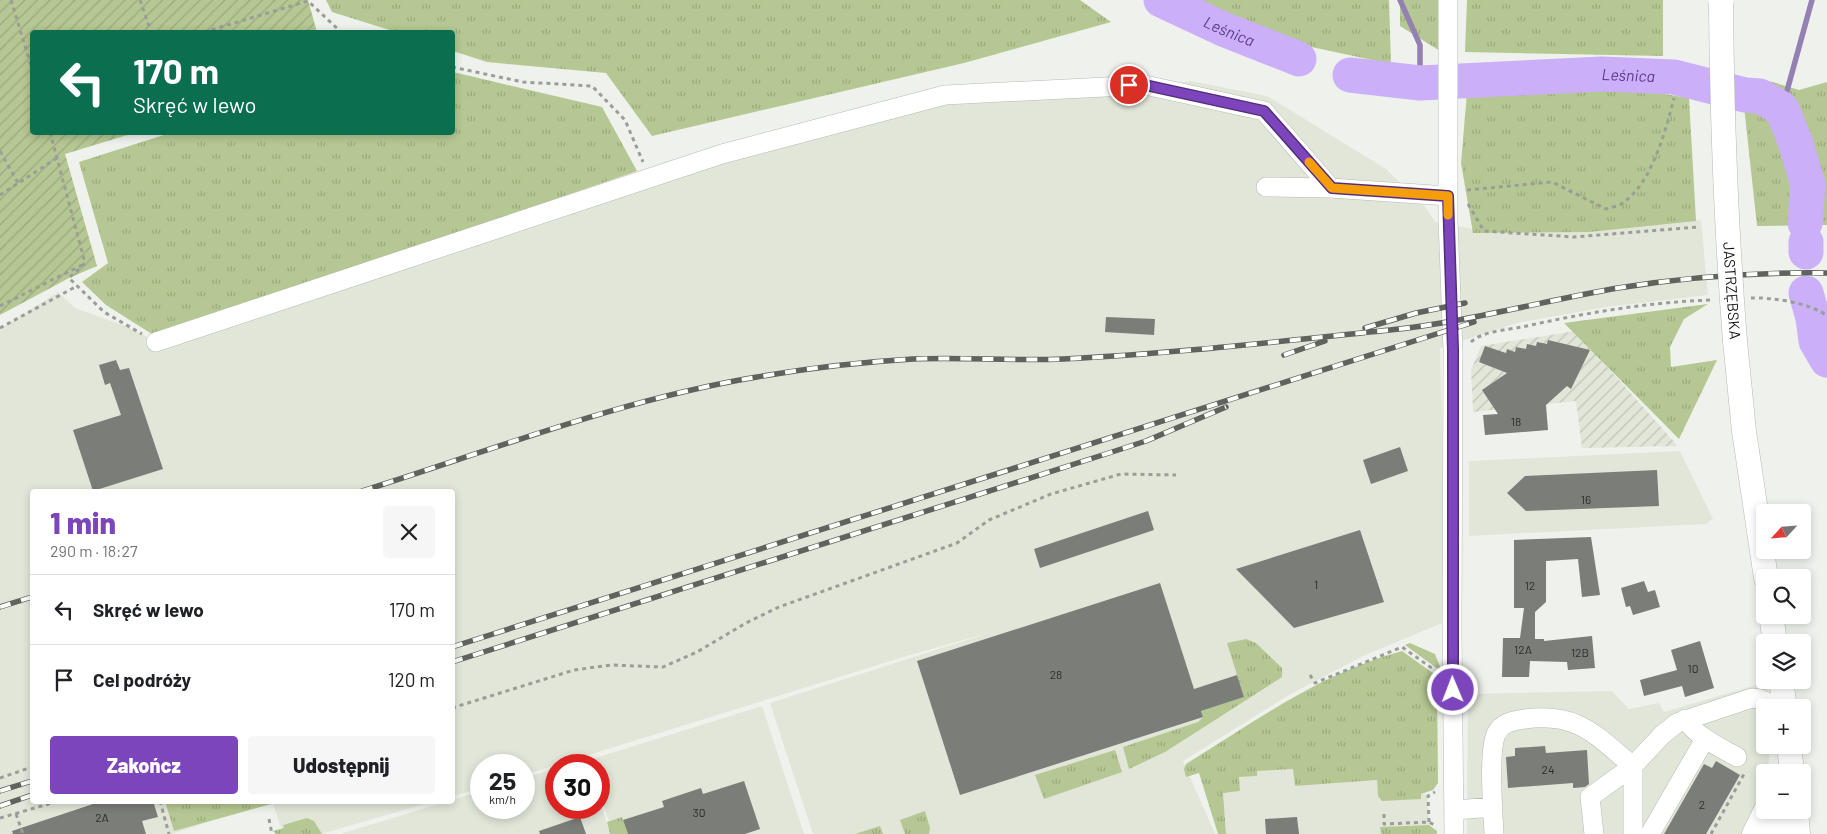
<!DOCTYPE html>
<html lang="pl">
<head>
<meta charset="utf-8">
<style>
	:root { --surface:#fff; --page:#f6f6f6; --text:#202124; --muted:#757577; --line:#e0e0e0; --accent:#7d45bb }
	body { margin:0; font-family:Barlow,sans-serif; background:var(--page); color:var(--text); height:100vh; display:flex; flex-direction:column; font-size:19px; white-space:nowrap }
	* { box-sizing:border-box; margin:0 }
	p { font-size:16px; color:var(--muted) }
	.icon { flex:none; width:28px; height:28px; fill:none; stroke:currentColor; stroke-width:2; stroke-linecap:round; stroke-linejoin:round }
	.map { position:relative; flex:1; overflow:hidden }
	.side { position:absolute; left:30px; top:489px; width:425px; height:315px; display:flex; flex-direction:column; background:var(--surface); border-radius:5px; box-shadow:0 2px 8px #0003 }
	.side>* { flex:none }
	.banner { position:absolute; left:30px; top:30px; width:425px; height:105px; border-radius:5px; box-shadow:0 2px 8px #0003; background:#0b6e4f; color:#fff; overflow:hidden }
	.needle { width:32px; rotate:244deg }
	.controls { position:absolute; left:1756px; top:504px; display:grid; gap:10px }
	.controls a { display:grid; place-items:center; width:55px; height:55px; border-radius:5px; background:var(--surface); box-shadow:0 2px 8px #0003; font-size:25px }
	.speed { position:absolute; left:470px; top:754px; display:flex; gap:10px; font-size:25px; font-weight:700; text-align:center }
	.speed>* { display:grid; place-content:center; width:65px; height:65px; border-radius:50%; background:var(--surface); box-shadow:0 2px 8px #0003; line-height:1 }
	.speed small { font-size:12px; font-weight:400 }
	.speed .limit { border:8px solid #d22; background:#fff; color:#111 }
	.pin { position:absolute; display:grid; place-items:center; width:42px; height:42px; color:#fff; margin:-21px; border:2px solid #fff; border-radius:50%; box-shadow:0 1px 5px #0007 }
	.me { position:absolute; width:55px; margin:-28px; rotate:359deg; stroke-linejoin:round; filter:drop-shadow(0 0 4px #0008) }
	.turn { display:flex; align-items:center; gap:18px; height:105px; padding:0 20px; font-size:22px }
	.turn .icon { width:65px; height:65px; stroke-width:2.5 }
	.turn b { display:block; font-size:35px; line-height:42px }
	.round { display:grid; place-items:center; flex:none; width:52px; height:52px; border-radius:5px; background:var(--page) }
	.headline { display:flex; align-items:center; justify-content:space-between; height:85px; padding:0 20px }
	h1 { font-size:30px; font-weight:800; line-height:38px; color:var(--accent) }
	.primary-button { display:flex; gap:10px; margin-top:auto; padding:10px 20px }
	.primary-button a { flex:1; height:58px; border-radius:5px; background:var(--accent); color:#fff; font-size:20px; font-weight:800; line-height:58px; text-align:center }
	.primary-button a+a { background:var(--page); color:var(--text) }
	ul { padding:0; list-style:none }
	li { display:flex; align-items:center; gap:15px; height:70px; padding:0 20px; border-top:1px solid var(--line) }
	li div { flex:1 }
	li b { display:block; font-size:19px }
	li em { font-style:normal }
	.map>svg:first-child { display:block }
</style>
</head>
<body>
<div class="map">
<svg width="1827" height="834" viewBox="0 0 1827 834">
	<defs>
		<pattern id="industrial-furrows" width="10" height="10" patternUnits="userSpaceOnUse" patternTransform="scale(1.25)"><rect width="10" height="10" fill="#e1e6d9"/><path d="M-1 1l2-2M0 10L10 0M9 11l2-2" fill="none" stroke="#c0c4b9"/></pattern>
		<pattern id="grass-tufts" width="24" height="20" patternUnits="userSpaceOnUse" patternTransform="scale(1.25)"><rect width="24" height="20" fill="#b5c792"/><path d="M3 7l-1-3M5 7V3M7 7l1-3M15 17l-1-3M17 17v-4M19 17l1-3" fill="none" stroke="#9baa7d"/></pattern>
		<pattern id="garden-furrows" width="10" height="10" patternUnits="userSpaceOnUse" patternTransform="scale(1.25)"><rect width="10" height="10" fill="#b5c792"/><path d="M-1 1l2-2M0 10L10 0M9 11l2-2" fill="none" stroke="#9baa7d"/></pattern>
		<pattern id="water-ripples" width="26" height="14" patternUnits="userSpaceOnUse" patternTransform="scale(1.25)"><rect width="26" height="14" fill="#cbaff8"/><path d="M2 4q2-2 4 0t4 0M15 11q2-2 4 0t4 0" fill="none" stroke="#ad96d4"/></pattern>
	</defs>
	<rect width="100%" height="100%" fill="#eff2ec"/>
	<path fill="#e1e6d9" d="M1191 81 1267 96 1386 169 1426 208 1435 222 1479 230 1588 228 1701 220 1708 295 1606 307 1517 323 1440 348 1447 621 1363 656 1289 695 1183 761 1215 834H813L770 703 992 632 910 655 524 775V765H481V788L453 796 452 491H32V801H270L172 834H0V329L58 292 75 308 128 327 160 344 653 180 946 99 1144 88Z
		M1680 451 1713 519 1706 524 1469 536V461Z
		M1766 682 1769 707 1765 708V745H1770L1768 772H1765V792L1745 834H1467L1468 694 1612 691 1629 709 1659 703 1664 712Z
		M762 706 804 834H613L599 790V765H591L589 760Z
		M556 768V808H599V797L610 834H340L481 791V808H524V778Z
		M1294 769 1295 786 1377 780 1378 796 1421 799V794H1427L1429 825 1380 827 1381 834H1226L1223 793 1240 791 1239 777 1257 776V771Z
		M272 801H435L321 834H283Z"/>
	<path fill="url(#industrial-furrows)" d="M1575 331 1678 446 1582 448 1576 401 1473 412 1471 370 1481 346Z"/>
	<path fill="url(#grass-tufts)" d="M326 0H1080L1111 22 964 63 652 136 606 73 487 62 453 51 452 32H396L332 12Z
		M1189 0H1389L1391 64 1288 42Z
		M1400 0H1442L1440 51 1400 26Z
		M1467 0H1663V56L1465 52Z
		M453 72 602 107 637 171 155 336 106 305 82 282 108 263 79 162 170 133 452 132Z
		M1769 81 1799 90 1827 82V225L1757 226 1744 106Z
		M1640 90 1689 98 1696 221 1589 232 1473 233 1461 163 1467 93Z
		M1708 304 1684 319 1670 347 1671 367 1717 360 1679 439 1564 323Z
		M1246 639 1256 643 1282 668V677L1165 752 1129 769 1123 747 1198 722 1203 717 1201 711 1244 697 1227 643Z
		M1410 643 1435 654 1442 672 1405 645Z
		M1402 651 1437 676 1438 783 1433 790 1421 794V799L1382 801 1378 796 1377 780 1295 786 1293 769 1257 771V776L1239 777 1240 791 1223 793 1226 834H1218L1199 773 1186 777 1184 769 1186 764C1255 721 1323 672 1402 651Z
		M1115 750 1122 772 1044 799 1035 775Z
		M165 801H274L275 803 174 831Z
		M925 811 930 828 929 834H905L900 820Z
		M622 817 628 834H610L607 822Z
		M307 818 314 821 322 834H276L273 831 284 828 283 825Z
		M1429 825 1437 831V834H1381L1380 827Z
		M880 826 883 834H855Z"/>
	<path fill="url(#garden-furrows)" d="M0 0H308L317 32H32V132L134 133 65 154 97 266 69 278 0 315Z"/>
	<path fill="url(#water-ripples)" stroke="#9480b3" d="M1796 307 1820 314 1827 346V377C1809 366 1799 327 1796 307Z"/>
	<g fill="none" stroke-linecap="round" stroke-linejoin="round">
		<path stroke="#9480b3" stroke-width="5.5" d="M1400 0 1420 45V83
			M1782 109 1812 0"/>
		<g stroke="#cbaff8" stroke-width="35">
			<path id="s1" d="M1161 0 1223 29 1299 59"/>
			<path id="s2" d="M1350 75 1420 83 1602 74 1674 77 1745 95 1760 96 1782 109 1796 144 1808 185 1805 223"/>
			<path d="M1806 242V252"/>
			<path d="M1806 293 1813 318 1816 341 1827 360"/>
		</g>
	</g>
	<path fill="#7b7d78" d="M1106 317 1155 319 1154 335 1105 332Z
		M1548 340 1590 350 1571 389 1567 386 1546 405 1548 430 1485 435 1483 415 1498 414 1482 390 1507 373 1479 362 1485 346 1506 353 1507 349 1515 352 1516 347 1526 349 1527 344 1536 346 1537 342 1547 344Z
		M116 360 120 370 129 368 163 469 93 491 73 430 121 415 110 383 105 385 99 365Z
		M1400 447 1408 471 1371 484 1363 460Z
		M1657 470 1659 506 1526 511 1507 493 1525 476Z
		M1148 511 1154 530 1040 568 1034 549Z
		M1360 530 1384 602 1294 628 1236 569Z
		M1591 537 1600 595 1582 597 1578 559 1546 561V602L1535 612V639H1544V641L1592 636 1595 668 1568 670 1567 662 1530 661 1529 677H1502L1503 638H1520L1524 608H1514V540Z
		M1644 581 1648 592 1655 590 1660 607 1633 615 1630 606 1626 607 1621 588Z
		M1160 583 1194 689 1237 675 1244 697 1201 711 1203 717 960 795 917 661Z
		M1700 641 1714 688 1685 697 1682 686 1644 696 1640 680 1677 670 1671 650Z
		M1545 746 1546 753 1587 750 1589 784 1585 787 1573 788V783L1508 788 1506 757 1515 756V748Z
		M1716 761 1740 775 1706 834H1664L1704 764 1712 768Z
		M744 781 760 829 745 834H628L623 820 664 807 662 801 701 788 703 794Z
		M102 801H153L158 817 142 821 146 834H13L12 831Z
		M580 817 586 834H540L539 831Z
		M1297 817 1299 834H1266L1265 819Z"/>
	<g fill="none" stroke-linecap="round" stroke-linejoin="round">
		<g stroke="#b6b9b3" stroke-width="20">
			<path id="minor" d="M1448 0V220L1453 351 1452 630 1454 834
				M1266 187 1331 188
				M156 342 722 154 945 95 1145 85 1264 111 1331 188 1448 196
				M1685 719C1698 738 1718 746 1737 757
				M1633 766V834
				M1455 810 1493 807
				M1494 834C1493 812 1488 753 1496 734 1502 722 1513 721 1525 719 1578 712 1595 735 1633 766
				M1594 834 1590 797 1633 766 1662 735 1677 723 1752 698 1760 699 1780 708
				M1650 834 1705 739"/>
		</g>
		<g stroke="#b6b9b3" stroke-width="25">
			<path id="major" d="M1735 341 1744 431 1766 578
				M1771 615 1775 642
				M1781 680 1785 708
				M1789 745 1792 772
				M1796 810 1798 834
				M1754 834 1766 810
				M1776 834 1780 810"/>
		</g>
		<path stroke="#9b9d99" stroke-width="3" stroke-dasharray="4 4" stroke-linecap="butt" d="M11 0 32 69
			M140 0 151 32
			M204 32 308 1 341 32
			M452 67 523 82 592 86 625 120 643 162
			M50 132 85 263 69 278 104 312 142 334
			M0 151 18 183
			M1467 190 1552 182 1606 209C1612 207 1620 206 1624 202 1652 182 1666 130 1674 98
			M0 195 57 158
			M1468 204 1484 231 1574 237 1698 227
			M1751 298C1770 297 1812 303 1827 316
			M0 306 82 265
			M0 328 77 286
			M1471 342C1483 331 1507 330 1522 327 1585 313 1648 302 1712 300
			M1310 675 1315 683 1402 647 1433 669
			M452 708 574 670 611 665 663 667 697 652 746 623 779 607 957 543 989 520 1051 494 1121 474 1176 475
			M0 778 32 767
			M160 801 169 834
			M16 814 23 834
			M1384 814V824L1429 822 1436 826
			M0 818 59 801
			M269 819 272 834
			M1429 822 1428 796 1435 792
			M1711 834 1744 774"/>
		<use href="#minor" stroke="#fff" stroke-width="19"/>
		<use href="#major" stroke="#fff" stroke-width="24"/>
		<g stroke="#60625e" stroke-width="5.5">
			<path id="rail" d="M1365 328 1416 313 1465 303
				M1284 355 1325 341
				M362 491C492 450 623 399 757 377 809 368 861 362 913 359 963 357 1013 361 1063 359 1172 354 1282 341 1390 330 1467 322 1542 301 1618 288 1686 277 1758 272 1827 273
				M0 607 32 597
				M452 647 1474 322
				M452 662 1112 452 1146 441 1226 407
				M0 791 32 781
				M0 806 32 795"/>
		</g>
		<use href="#rail" stroke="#fdfffa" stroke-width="4" stroke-dasharray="11" stroke-linecap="butt"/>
		<g stroke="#b6b9b3" stroke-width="25" stroke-linecap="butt">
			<g id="major-bridge">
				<path id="s3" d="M1721 3C1722 116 1726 228 1735 341"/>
			</g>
		</g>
		<use href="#major-bridge" stroke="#fff" stroke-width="24"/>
	</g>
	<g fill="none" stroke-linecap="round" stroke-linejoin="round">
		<g stroke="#512d7a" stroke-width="12">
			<path id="route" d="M1129 85H1145L1264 111 1332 188 1448 196 1453 350V690"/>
		</g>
		<use href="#route" stroke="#7d45bb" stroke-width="9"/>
		<path stroke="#f59e0b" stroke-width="9" d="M1309 162 1332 188 1448 196V215"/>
	</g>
	<g text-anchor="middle" stroke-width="4" stroke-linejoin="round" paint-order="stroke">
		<g font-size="12" fill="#2d2e2c">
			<text x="1516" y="426">18</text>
			<text x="1586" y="504">16</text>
			<text x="1316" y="589">1</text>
			<text x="1530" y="590">12</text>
			<text x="1523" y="654">12A</text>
			<text x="1580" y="657">12B</text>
			<text x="1693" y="673">10</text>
			<text x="1056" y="679">28</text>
			<text x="1548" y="774">24</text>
			<text x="1702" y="809">2</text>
			<text x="699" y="817">30</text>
			<text x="102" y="822">2A</text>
		</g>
		<g font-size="15" fill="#131412" stroke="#fdfffa">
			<text dy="5" stroke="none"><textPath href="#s3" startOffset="288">JASTRZĘBSKA</textPath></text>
		</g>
		<g font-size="16" font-style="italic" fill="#5e388c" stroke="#fdfffa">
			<text dy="6" stroke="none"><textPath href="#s1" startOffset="75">Leśnica</textPath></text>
			<text dy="6" stroke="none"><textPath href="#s2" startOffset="279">Leśnica</textPath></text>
		</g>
	</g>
</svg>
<div class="controls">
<a><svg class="needle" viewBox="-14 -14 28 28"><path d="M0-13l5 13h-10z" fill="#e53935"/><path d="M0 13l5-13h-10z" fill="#757577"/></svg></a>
<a><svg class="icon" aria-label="search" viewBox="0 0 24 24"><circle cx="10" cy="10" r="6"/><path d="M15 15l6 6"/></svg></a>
<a><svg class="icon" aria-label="layers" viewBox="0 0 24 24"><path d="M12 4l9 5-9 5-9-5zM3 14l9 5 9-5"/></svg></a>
<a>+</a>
<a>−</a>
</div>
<div class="speed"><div>25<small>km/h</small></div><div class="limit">30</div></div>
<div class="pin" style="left:1129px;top:85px;background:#d93025"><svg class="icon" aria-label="arrive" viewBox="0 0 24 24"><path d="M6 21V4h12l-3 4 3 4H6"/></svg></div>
<svg class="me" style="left:1453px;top:690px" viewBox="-20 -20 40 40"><circle r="17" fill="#7d45bb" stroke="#fff" stroke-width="3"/><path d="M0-11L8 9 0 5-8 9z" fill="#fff"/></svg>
<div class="banner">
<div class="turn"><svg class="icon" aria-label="left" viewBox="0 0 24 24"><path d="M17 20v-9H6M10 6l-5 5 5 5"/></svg><div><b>170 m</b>Skręć w lewo</div></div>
</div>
<section class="side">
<div class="headline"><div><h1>1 min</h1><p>290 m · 18:27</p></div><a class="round"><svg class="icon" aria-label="close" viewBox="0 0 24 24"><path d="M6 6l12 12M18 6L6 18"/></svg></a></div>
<ul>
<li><svg class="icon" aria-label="left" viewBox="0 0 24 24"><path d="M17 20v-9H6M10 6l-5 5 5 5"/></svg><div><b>Skręć w lewo</b></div><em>170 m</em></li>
<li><svg class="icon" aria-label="arrive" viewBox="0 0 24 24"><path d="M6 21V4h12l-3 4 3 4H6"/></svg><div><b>Cel podróży</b></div><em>120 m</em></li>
</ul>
<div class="primary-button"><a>Zakończ</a><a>Udostępnij</a></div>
</section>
</div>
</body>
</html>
